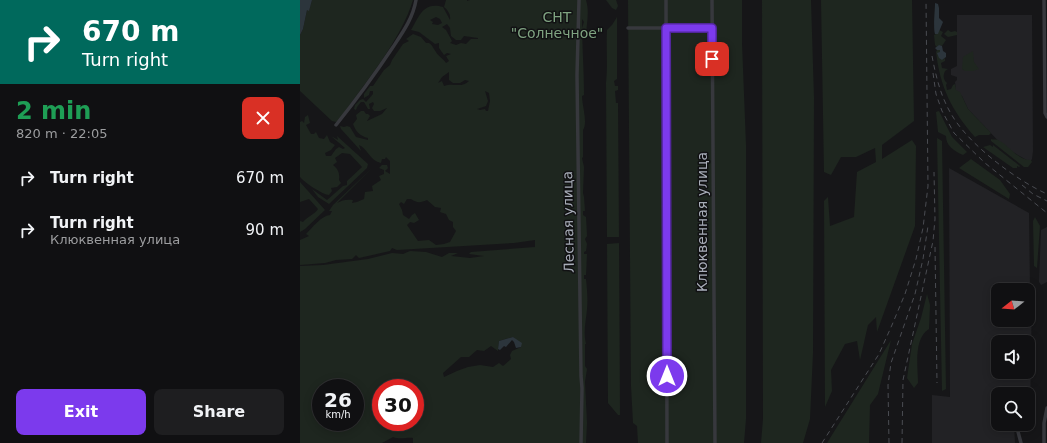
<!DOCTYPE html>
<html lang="en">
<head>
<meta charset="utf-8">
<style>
	:root { --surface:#101012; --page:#1e1e20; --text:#f1f3f6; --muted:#9c9d9f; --line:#303032; --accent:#7c3aed }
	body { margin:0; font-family:"DejaVu Sans",sans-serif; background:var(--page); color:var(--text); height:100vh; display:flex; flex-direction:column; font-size:15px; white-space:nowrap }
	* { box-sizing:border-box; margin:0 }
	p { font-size:13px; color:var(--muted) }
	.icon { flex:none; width:22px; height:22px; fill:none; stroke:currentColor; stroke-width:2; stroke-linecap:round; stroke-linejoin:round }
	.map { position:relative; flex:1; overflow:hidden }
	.panel { display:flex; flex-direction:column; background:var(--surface); width:300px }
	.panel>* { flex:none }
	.guide { background:#00695c; color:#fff; overflow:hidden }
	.needle { width:26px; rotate:253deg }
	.controls { position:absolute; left:691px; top:283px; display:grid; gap:8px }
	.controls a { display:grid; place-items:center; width:44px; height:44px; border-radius:8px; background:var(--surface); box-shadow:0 2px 10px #0003,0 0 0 1px var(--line); font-size:20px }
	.speed { position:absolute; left:12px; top:379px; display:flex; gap:8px; font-size:20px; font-weight:700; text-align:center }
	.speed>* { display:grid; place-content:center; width:52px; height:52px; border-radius:50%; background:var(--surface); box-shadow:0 2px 10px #0003,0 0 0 1px var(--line); line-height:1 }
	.speed small { font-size:10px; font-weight:400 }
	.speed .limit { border:6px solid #d22; background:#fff; color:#111 }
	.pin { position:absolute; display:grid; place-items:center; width:34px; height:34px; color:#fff; margin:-17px; border-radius:8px; box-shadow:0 2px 6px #0006 }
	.me { position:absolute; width:44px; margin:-22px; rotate:0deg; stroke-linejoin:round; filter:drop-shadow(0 0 3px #0008) }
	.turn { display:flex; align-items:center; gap:14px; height:84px; padding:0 16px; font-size:18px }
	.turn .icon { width:52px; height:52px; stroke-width:2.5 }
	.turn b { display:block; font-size:28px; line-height:34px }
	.round { display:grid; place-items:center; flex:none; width:42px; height:42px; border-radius:8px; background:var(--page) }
	.headline { display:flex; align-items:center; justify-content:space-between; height:68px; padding:0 16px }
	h1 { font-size:24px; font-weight:700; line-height:30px; color:#1e9e55 }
	.cta { display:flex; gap:8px; margin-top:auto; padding:8px 16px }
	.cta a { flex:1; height:46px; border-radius:8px; background:var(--accent); color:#fff; font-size:16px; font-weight:700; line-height:46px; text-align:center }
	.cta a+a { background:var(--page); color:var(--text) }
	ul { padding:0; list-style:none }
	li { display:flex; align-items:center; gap:12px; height:52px; padding:0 16px }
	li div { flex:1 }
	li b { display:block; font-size:15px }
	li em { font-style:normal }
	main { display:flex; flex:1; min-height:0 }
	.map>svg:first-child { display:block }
</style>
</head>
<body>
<main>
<section class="panel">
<div class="guide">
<div class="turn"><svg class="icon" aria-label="right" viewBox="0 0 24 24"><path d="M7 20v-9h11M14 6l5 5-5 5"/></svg><div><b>670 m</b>Turn right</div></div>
</div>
<div class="headline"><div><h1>2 min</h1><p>820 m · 22:05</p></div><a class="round" style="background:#d93025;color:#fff"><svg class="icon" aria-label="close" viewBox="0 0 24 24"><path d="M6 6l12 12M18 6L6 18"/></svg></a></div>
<ul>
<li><svg class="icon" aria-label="right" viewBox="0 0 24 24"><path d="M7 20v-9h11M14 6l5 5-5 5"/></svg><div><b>Turn right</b></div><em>670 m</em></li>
<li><svg class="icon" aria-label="right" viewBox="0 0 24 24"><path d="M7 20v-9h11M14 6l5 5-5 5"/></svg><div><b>Turn right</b><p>Клюквенная улица</p></div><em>90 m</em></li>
</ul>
<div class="cta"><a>Exit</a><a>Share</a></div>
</section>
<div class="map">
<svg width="747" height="443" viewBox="0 0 747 443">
	<rect width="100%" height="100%" fill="#161618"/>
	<path fill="#222225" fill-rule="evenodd" d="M657 15H732L733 151 732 159 730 162 704 147 668 109 662 96 656 92 655 82 657 80V77L651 75V69L657 66Z
		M649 168 729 213 730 290H732L730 419H728V394H698V424H713L714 426 715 443H632V395L650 397ZM698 290H728V320H698ZM698 342H728V372H698Z
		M747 227V282L741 285 739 282 741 230Z"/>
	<path fill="#1e261f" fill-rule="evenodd" d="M12 0H113C101 40 66 81 42 116L36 122 32 121 0 91V35L3 29 7 10H9Z
		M146 0H167V1L170 0H286C290 13 286 25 286 38L283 39 282 28 284 22 282 19C282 46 284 68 284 95L282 96C282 105 288 123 283 130V157L282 158 284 167 283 193 284 197 285 211H283V215L286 217 287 236 285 239 287 244 286 251 284 252V254H287L286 275H284V279H286C287 289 288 299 287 309 286 322 283 330 286 344H285V366L287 369 285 382 287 423 286 443H113V438C106 437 101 440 93 437L82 443H0V266L23 265 68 259 92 253 103 254 110 251 126 252 142 257 149 253H158L151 256 170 258 184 256 169 254 171 252 235 247V240L214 243 97 250 92 248 90 251 59 258 56 255 52 259 36 260 25 263 0 265V240L9 236 6 234C12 228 21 216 30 215L32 211H29L33 205 73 167 37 203C42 200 47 199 53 200L52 203 57 202 64 199 65 192 73 191 72 186 81 180 79 176 84 174V170L79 168 82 165H87L88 168 85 171 90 174V161L86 157 85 159H82L81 163C70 161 68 149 59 145L61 151 41 129 40 126 44 127 47 126 50 127 56 137 68 140V138C60 136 56 132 53 124L57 119 56 115 61 111H64L66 114H68L70 116 67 121 82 114 87 108 80 111H74L72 108 74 104 73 102 69 104 70 109H68L64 102H61L57 107 56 110 54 109 55 105 60 100 63 99 66 102 73 94V91H70L69 95 64 98V94L70 86H73L84 70 90 65 92 60 103 44 109 41 106 39 113 34 121 37 126 43H129C133 46 133 48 136 52 138 56 143 58 146 63L149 61 146 56 151 54 147 53 144 55 139 48V43L135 44 119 32 111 30C119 17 123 1 143 7L150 20C151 15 148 10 144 7ZM136 17 140 19 142 23 138 25 132 24 133 22 130 20ZM147 24 150 28 151 36 156 40H161L164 36 178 38V39H171L166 44 161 43 156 45 150 43 152 41 146 30 142 27ZM149 72V80L153 83H160L165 80 169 81C161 89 153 82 144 86L142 81 138 83 142 77ZM185 91 189 93 190 101 188 111H186L185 109 180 110 177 109 186 106 188 101ZM107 199H111C117 203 120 203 127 200L135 207 141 208 140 212 146 214 149 220 153 222V227L156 231 150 242 144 244 136 245 129 240 118 241 107 225 110 222 114 223 119 220 115 213 112 215 109 219 103 215 102 210 99 204 101 202 104 204ZM213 337 221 347 212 351 210 355 211 359 203 366 199 363 193 367 180 365 168 367 157 371 144 377 143 373 161 357H169L177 350 184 351 191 346 198 351 199 341ZM21 388H55V422H21ZM81 388H115V422H81Z
		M306 0H316L318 6 316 10 312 8Z
		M328 0H442V43L446 145V419L444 443H338L337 426 333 423 331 386Z
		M462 0H511L514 98 513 353 510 419 503 443H461L463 419Z
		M521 0H612L614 121 582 145V159L612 140 616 146 615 226 577 332 576 317 568 325 560 360 557 341 545 344 531 370 532 391 525 407 524 201 528 197 530 226 554 217 557 172 576 162 575 148 556 157H541L531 175 524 172Z
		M317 17V79L314 81 315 86H318V90L315 91 316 103H318L319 237H307L306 83C308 65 306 48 307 30L312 25Z
		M639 30 643 32 641 36 646 40 642 46 639 45 637 47 635 45 634 35 638 33Z
		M648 30 651 32 655 31 657 32V35L648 37 644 34Z
		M637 50H640L642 60 645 58V61L641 63 642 68 648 69 645 71C643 76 643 79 647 83L646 85 647 90 651 89 653 85 655 84 656 90 660 92 668 109 691 133 689 135H679L675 137C652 111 640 87 636 52Z
		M673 51 674 62 679 69 673 71H665L662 69 663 57Z
		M639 111 652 137 667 152 663 155C654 151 646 146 646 136L638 132 636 112Z
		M8 115 10 123 6 125 11 134H14L16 132 19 138 24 139 27 135 30 142 35 145 31 150 25 153 26 156H31L36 149 39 147 43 149 45 148 31 136 38 140 37 136 68 164 67 168 29 204 18 197 12 189 27 200 43 186 47 185V181L62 167 50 154 42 153 35 158 37 162 33 165C38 169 40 173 39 180L41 183 37 187 31 188 32 191 29 195C23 195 4 182 0 177V122L2 121 4 123 5 117Z
		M637 138 642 141 646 389 642 391Z
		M691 139C694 140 696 139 698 140 709 145 718 161 731 160L732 162 728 167H724L691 141Z
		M690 145 693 147V145L720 166 719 167 717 166V168H713L683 147Z
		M671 159 700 180 710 194 709 199 659 168Z
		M0 182 25 210 5 229 0 232V221L3 222C7 217 15 214 18 209L9 199 0 202Z
		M735 217 740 226 737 268 734 266 733 221Z
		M319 243 320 415H318L308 403 307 244Z
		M627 294 630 305 629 329C613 339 618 367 618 383L614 388 607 378 612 344 621 318Z
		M591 340 578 394 570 405 569 443H527Z"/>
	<path fill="#2c353c" d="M0 0H12L9 11 7 10 3 29 0 35Z
		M635 3 638 4 639 8V18L643 22 638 34H635C633 27 635 11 635 3Z
		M639 45 642 46 643 51 646 53V57L642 60 639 58 637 53 640 52V50H637L635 48Z
		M213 337 222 343 221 347 216 348 214 342 212 340 206 347 204 346 200 350 198 349 199 341Z"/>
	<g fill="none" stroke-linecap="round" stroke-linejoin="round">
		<path stroke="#37383d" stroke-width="3.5" d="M279 0 277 75 281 376 282 388 281 443
			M366 0 367 443
			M412 0 415 443
			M744 0 745 113 747 117
			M328 28H412
			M36 125C56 100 75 74 93 47 103 32 113 18 116 0
			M716 424 721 443
			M744 443V423L747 408"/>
		<path stroke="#4a4c52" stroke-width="1" stroke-dasharray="5 4" stroke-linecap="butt" d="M632 56C636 77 641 98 653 117 671 146 716 180 747 194
			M633 73 636 94 642 111 654 133 685 163 747 213
			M722 185 733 194 747 201
			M635 247 637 383
			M522 443 579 354 592 325 605 294 616 259 623 228 628 186 626 0
			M589 443 588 385 591 363 615 294 623 259 628 226
			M602 443 603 380 633 241 635 219 634 172"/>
	</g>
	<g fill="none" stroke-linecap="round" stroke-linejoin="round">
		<g stroke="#51269a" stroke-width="10">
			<path id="route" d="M367 376 366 28H412V59"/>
		</g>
		<use href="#route" stroke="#7c3aed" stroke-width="7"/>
	</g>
	<g text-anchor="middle" stroke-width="3" stroke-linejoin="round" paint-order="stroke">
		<g font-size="14" fill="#7fa381" stroke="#111113">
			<text x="257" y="22">СНТ<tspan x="257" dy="16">"Солнечное"</tspan></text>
		</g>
		<g font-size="14" fill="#a8adb8" stroke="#111113">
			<text transform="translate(268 222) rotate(-91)" y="5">Лесная улица</text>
			<text transform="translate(402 222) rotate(-90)" y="5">Клюквенная улица</text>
		</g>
	</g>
</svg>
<div class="controls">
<a><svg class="needle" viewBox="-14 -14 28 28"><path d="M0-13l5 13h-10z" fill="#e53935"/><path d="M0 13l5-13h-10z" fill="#9c9d9f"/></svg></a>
<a><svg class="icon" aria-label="sound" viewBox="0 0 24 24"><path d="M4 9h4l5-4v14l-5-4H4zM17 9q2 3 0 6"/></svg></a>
<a><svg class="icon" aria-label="search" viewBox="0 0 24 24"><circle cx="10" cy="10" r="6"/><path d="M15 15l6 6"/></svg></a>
</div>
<div class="speed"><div>26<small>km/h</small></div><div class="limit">30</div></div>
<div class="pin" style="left:412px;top:59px;background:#d93025"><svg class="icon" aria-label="arrive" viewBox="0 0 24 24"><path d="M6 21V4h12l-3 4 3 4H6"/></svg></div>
<svg class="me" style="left:367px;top:376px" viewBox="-20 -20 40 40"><circle r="17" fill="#7c3aed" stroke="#fff" stroke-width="3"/><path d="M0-11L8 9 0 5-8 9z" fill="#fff"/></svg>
</div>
</main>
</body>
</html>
